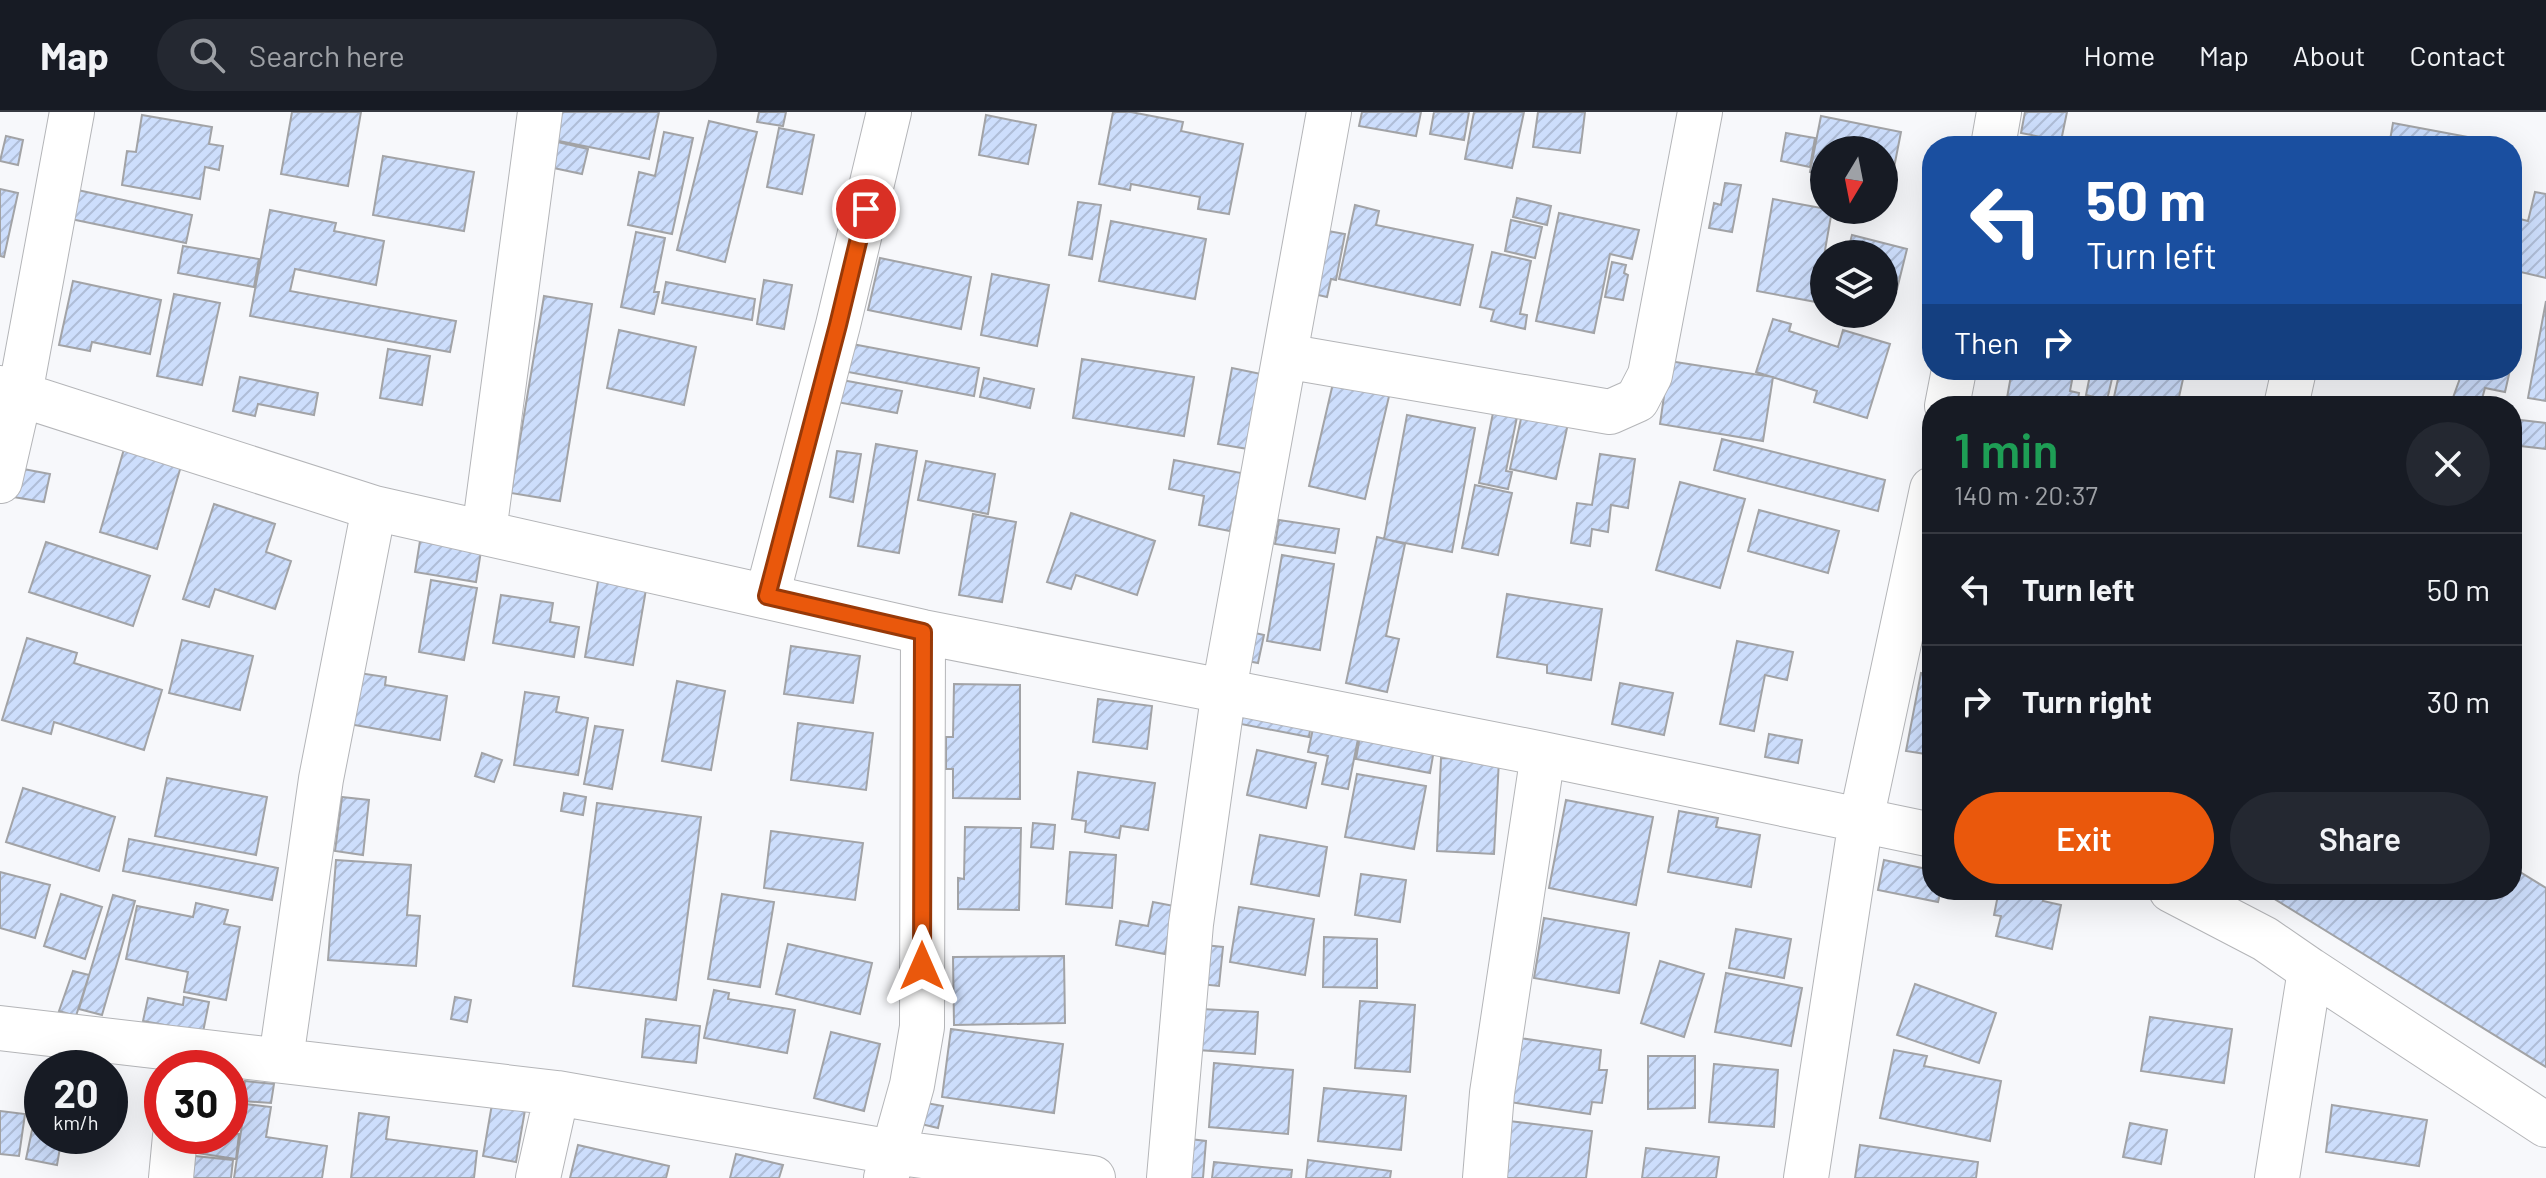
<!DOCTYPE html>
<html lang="en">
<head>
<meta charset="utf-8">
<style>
	:root { --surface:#171b24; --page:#242831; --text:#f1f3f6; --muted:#9ea1a6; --line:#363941; --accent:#ea580c }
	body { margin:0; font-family:Barlow,sans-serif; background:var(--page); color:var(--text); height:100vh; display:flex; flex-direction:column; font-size:30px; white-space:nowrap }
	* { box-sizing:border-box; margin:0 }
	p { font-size:26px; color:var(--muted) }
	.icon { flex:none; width:44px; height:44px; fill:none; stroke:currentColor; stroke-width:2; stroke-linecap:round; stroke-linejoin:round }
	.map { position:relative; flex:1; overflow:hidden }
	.details { position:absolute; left:1922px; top:284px; width:600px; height:504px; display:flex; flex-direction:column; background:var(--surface); border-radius:32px; box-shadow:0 8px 32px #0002 }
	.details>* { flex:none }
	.guide { position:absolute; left:1922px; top:24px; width:600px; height:244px; border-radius:32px; box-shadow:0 8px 32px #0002; background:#1a4fa0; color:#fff; overflow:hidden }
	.needle { width:52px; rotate:190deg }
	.buttons { position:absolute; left:1810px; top:24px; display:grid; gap:16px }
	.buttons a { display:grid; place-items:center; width:88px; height:88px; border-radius:50%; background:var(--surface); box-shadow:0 8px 32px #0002; font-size:40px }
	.speed { position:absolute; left:24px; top:938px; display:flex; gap:16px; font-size:40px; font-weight:700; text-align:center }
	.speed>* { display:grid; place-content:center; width:104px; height:104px; border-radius:50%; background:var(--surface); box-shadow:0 8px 32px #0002; line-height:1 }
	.speed small { font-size:20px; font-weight:400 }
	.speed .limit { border:12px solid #d22; background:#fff; color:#111 }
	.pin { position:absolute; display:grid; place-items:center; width:68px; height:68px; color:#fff; margin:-34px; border:4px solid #fff; border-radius:50%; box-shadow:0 2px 8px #0007 }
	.me { position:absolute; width:88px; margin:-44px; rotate:0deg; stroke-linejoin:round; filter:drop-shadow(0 0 6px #0008) }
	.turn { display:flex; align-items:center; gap:28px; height:168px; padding:0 32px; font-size:36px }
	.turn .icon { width:104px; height:104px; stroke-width:2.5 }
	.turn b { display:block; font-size:56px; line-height:68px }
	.then { display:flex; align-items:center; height:76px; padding:0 32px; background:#0003; gap:16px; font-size:30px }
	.round { display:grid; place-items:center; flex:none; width:84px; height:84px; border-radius:42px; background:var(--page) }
	.headline { display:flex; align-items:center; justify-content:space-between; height:136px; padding:0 32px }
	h1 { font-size:48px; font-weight:600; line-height:60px; color:#1e9e55 }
	.button { display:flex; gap:16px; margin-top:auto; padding:16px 32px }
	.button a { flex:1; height:92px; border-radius:48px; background:var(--accent); color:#fff; font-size:32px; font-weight:600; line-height:92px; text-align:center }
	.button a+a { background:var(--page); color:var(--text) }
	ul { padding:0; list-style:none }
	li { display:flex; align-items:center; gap:24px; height:112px; padding:0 32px; border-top:2px solid var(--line) }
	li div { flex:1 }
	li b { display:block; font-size:30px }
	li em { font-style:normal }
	header { display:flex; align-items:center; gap:48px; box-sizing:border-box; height:112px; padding:0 40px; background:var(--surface); border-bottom:2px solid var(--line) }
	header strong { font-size:38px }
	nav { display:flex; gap:44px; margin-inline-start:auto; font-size:28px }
	.search { width:560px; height:72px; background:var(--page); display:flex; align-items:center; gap:20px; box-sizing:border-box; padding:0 28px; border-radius:44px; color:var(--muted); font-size:30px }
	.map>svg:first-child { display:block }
</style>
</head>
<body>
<header>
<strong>Map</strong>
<div class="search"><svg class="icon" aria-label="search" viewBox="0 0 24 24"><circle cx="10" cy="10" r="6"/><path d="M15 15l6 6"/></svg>Search here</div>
<nav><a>Home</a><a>Map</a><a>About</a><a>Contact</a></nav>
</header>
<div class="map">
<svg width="2546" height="1066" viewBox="0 0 2546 1066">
	<defs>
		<pattern id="building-hatch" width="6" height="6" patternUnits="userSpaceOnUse" patternTransform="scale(2)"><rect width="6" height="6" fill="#cddefc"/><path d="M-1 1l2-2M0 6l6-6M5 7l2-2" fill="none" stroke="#afbdd7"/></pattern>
	</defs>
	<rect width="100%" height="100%" fill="#f7f8fb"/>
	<path fill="url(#building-hatch)" stroke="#a2a3a6" stroke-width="2" d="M292 0H361L348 74 281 62Z
		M560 0H659L649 47 554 28Z
		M759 0H786L783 14 757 10Z
		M1113 0H1131L1183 10 1181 19 1243 32 1229 102 1198 97 1200 85 1131 72 1130 78 1099 72Z
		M1362 0H1421L1416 24 1359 14Z
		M1434 0H1469L1464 28 1430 22Z
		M1474 0H1524L1512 56 1465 47Z
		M1538 0H1585L1580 41 1533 35Z
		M2025 0H2067L2061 29 2021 21Z
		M142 3 212 15 209 32 223 34 219 58 205 55 200 87 122 73 127 39 136 40Z
		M986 3 1036 13 1028 52 979 43Z
		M1821 4 1901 20 1890 76 1884 75V38H1824V63L1810 60Z
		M709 9 757 20 725 150 677 138Z
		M2393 11 2500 31 2499 34H2389Z
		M779 16 814 23 802 82 767 75Z
		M664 20 693 26 672 122 628 113 639 60 655 64Z
		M1786 21 1815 26 1810 55 1781 49Z
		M6 24 23 28 18 53 0 49Z
		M549 28 588 37 582 62 544 54Z
		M383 44 474 60 464 119 373 103Z
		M1725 71 1741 73 1732 120 1709 116 1714 91 1721 93Z
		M0 77 18 81 4 145 0 144Z
		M73 77 192 103 186 131 66 106Z
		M2535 80 2546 82V166L2512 158V105L2528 109Z
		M1517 86 1551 94 1547 113 1513 105Z
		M1773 87 1832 98 1816 190 1757 179Z
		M1078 90 1101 93 1092 147 1069 143Z
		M1355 93 1379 99 1376 113 1473 133 1460 193 1339 167Z
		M270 98 336 111 334 119 384 129 376 173 295 157 290 179 456 209 450 240 250 204Z
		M1559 101 1639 118 1632 147 1610 142 1594 221 1536 209Z
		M1511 108 1542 115 1535 146 1505 139Z
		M1111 109 1206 127 1195 187 1099 169Z
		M1317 117 1345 122 1336 168 1331 167 1327 185 1305 180Z
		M636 120 665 126 654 180H659L654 202 621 195Z
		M1852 123 1907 137 1897 177 1884 174V142H1847Z
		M183 134 259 147 254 175 178 161Z
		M1492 140 1531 149 1520 202 1527 203 1525 217 1491 209 1494 198 1480 195Z
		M880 146 971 165 961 217 868 198Z
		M1612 150 1626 153 1624 161 1628 163 1623 188 1605 185Z
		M992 162 1049 173 1037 234 981 223Z
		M764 168 792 173 784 217 757 212Z
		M73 169 161 188 150 242 92 230 90 239 59 233Z
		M666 170 755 187 752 208 662 191Z
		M174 182 220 191 202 273 157 264Z
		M544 184 592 192 560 389 511 381Z
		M2546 189V289L2528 286Z
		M1773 207 1791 212 1789 219 1838 235 1843 218 1890 232 1867 306 1814 290 1817 279 1756 260Z
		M619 218 696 235 684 293 607 276Z
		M847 231 979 256 974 284 843 259Z
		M388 237 430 244 422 293 380 286Z
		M1082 247 1194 265 1184 324 1073 306Z
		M1669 249 1773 265 1763 329 1660 312Z
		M1232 256 1261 262 1248 337 1218 332Z
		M2012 258H2074L2070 279 2079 281 2077 294H2047L2007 286Z
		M2091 258H2114L2107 288 2086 283Z
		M2120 258H2185L2177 294H2112Z
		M2463 258H2510L2505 280 2485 276 2480 294H2450Z
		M240 265 318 281 314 303 258 292 255 304 233 299Z
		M984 266 1034 277 1030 296 980 285Z
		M1334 267 1390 280 1365 387 1309 374Z
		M842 268 902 279 897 301 837 290Z
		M1986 287 2022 294H1984Z
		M1495 291 1519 295 1506 359 1512 360 1508 377 1479 371Z
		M1524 293 1570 302 1556 367 1510 357Z
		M1407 303 1475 316 1452 440 1384 427Z
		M2512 307 2546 311V337L2512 333Z
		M1722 327 1885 368 1878 399 1714 358Z
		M876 332 917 339 899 441 858 434Z
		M124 337 181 354 157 437 100 420Z
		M837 339 861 342 853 390 830 385Z
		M1600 342 1635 347 1628 396 1611 393 1608 420 1592 417 1590 434 1571 431 1577 391 1592 393Z
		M1174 348 1241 361 1230 419 1199 413 1204 384 1169 377Z
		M926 349 995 362 988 402 918 388Z
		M13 355 50 362 44 390 7 384Z
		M1680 370 1745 387 1720 476 1656 458Z
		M1475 373 1512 381 1498 443 1462 436Z
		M214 392 275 412 266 440 291 449 275 497 215 477 209 495 183 487Z
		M1759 398 1839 419 1828 461 1748 439Z
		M1071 401 1155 429 1137 483 1076 463 1071 477 1047 470Z
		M973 402 1016 410 1002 490 959 483Z
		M1279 408 1339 417 1335 441 1275 432Z
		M1377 425 1405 432 1386 524 1399 527 1387 580 1346 571Z
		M420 429 481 439 476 470 415 460Z
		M46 430 150 464 133 514 29 480Z
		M1282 443 1334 452 1320 538 1267 529Z
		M601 452 649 460 633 553 585 545Z
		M431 468 477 476 464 548 419 540Z
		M1507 482 1602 497 1591 568 1547 561V553L1497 545Z
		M501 483 553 491 550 510 579 515 574 545 493 531Z
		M1242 518 1264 523 1258 551 1237 547Z
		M27 526 77 541 74 551 162 578 144 638 54 610 51 622 2 608Z
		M182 528 253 544 240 598 169 581Z
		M1737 529 1793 540 1787 568 1765 563 1754 619 1720 612Z
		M791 534 860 544 853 591 784 582Z
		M352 560 386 565 385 573 447 584 440 628 343 611Z
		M1921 561 1932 563V643L1906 639Z
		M677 569 725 579 711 658 662 649Z
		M1620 571 1673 581 1664 623 1612 612Z
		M954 572 1020 573V687L953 686V657H946V625H953Z
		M525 580 559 585 556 600 588 606 578 663 514 653Z
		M1098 587 1152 594 1147 637 1093 630Z
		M1246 593 1312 606 1309 625 1241 612Z
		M1315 607 1360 617 1348 677 1322 672 1328 644 1308 640Z
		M798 611 873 621 866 678 791 668Z
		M595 614 623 618 612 677 584 672Z
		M1361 618 1435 632 1430 661 1356 647Z
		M1769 622 1802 628 1798 651 1765 645Z
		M1257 638 1316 651 1306 696 1247 683Z
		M482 641 502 648 494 670 475 664Z
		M1441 646 1499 648 1494 742 1437 739Z
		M1078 660 1155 671 1148 718 1121 714 1119 726 1085 720 1086 709 1072 707Z
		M1357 662 1426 674 1414 737 1345 725Z
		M167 666 267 685 256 743 155 724Z
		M23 676 115 705 99 759 6 730Z
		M564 681 586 685 583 703 561 699Z
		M342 685 369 688 363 743 335 739Z
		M1566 688 1653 705 1636 793 1549 776Z
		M597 691 701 705 676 888 573 874Z
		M1679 699 1718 706 1716 715 1760 723 1751 775 1668 760Z
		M1033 711 1055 713 1053 737 1031 735Z
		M965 715 1021 716 1019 798 958 797V766L964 767Z
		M771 719 863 731 855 788 764 776Z
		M1260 723 1327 735 1319 784 1251 772Z
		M129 727 278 756 272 788 123 759Z
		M1070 740 1116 743 1112 796 1066 792Z
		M336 748 411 753 407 803 420 804 416 854 328 848Z
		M1884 748 1932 758V778H1941L1938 790 1878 778Z
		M2512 755 2546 776V955L2260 778H2512Z
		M0 760 50 773 35 826 0 816Z
		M1361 762 1406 768 1400 810 1355 803Z
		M1999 778H2045L2043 789 2061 793 2052 837 1996 824 2001 804 1994 803Z
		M61 782 102 795 85 847 44 834Z
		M722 782 774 790 760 875 708 867Z
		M113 783 135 789 102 903 79 897Z
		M1153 790 1174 794 1165 842 1116 833 1120 809 1148 814Z
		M196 791 228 798 224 812 240 815 226 888 184 880 188 860 126 847 137 794 193 805Z
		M1239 795 1314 807 1305 863 1230 850Z
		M1544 806 1629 821 1619 881 1534 866Z
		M1736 817 1791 827 1784 866 1729 856Z
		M1324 825 1377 827V876L1323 875Z
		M788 832 872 851 860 902 776 882Z
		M1194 832 1223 835 1219 874 1190 871Z
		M1064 844 1065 911 954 913 953 845Z
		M1660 849 1704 862 1684 925 1641 911Z
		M73 859 89 863 76 904 59 899Z
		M1726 861 1802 876 1791 934 1715 920Z
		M1915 872 1996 901 1979 951 1897 923Z
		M714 878 729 881 728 887 795 898 787 941 704 926Z
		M184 885 209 890 203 920 143 909 148 886 183 893Z
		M455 885 471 888 467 910 451 907Z
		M1360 889 1415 893 1410 960 1355 956Z
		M1201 897 1258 900 1255 942 1198 938Z
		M2150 905 2232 917 2224 971 2141 959Z
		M646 907 700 914 696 951 642 945Z
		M951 917 1063 932 1054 1001 942 985Z
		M831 920 880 932 864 999 814 986Z
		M1513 925 1601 938 1599 958H1607L1602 991 1592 990 1590 1002 1503 989Z
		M1894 938 1927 944 1924 954 2001 969 1990 1029 1880 1006Z
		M1648 944H1695V996L1648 997Z
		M1214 951 1293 958 1288 1022 1209 1015Z
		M1714 952 1778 958 1774 1015 1709 1010Z
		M230 966 242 967 236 1018 230 1017Z
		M245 969 274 972 271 991 243 989Z
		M1324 976 1406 984 1401 1038 1318 1029Z
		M40 980H42V1024H62L57 1053 26 1047Z
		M926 991 943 994 938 1016 921 1012Z
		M245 992 271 995 266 1025 327 1034 322 1066H234Z
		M492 992 525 998 516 1050 483 1044Z
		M2332 993 2427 1008 2419 1054 2326 1040Z
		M0 999 25 1002 19 1044 0 1042Z
		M359 1001 389 1005 386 1027 477 1039 474 1066H351Z
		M1509 1009 1592 1019 1586 1066H1502Z
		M2130 1011 2167 1018 2161 1052 2123 1045Z
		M230 1021 239 1022 236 1047 184 1039 187 1024H230Z
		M1181 1026 1206 1029 1203 1066H1177Z
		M578 1033 669 1054 666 1066H570Z
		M1860 1033 1978 1050 1976 1066H1855Z
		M1646 1036 1719 1045 1716 1066H1642Z
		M736 1042 783 1053 779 1066H730Z
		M185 1043 233 1048 231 1066H183Z
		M1308 1048 1391 1059 1390 1066H1306Z
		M1214 1050 1292 1058 1291 1066H1212Z"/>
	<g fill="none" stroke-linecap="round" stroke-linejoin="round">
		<g stroke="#b4b5b8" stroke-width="46">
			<path id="minor" d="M1993 34 1999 0
				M1285 244 1610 300 1637 288 1650 263 1700 0
				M0 276 374 396 923 520 1543 642 1932 723
				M1947 294 1954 258
				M2286 294 2294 258
				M0 369 20 282 72 0
				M484 420 540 0
				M767 484 838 213 889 0
				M2171 778 2265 827 2310 858 2277 1066
				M2310 858 2546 1013
				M0 916 557 981 892 1040 1093 1066
				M281 947 321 667 374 396
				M171 1066 175 1024
				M538 1066 557 981
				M886 1066 912 973 922 915 923 520
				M1169 1066 1191 812 1224 578 1329 0
				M1485 1066 1492 981 1543 642
				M1806 1066 1861 708 1932 377"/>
		</g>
		<use href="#minor" stroke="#fff" stroke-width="44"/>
	</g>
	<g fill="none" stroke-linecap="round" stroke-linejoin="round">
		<g stroke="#983908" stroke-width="20">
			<path id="route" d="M866 97 838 213 767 484 923 520 922 854"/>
		</g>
		<use href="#route" stroke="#ea580c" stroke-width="14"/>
	</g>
</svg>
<div class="buttons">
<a><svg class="needle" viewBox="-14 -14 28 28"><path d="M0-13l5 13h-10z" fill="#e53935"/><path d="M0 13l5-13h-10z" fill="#9ea1a6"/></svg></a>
<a><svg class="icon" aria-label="layers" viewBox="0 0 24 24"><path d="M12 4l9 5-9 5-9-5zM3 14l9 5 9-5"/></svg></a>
</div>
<div class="speed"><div>20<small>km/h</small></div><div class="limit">30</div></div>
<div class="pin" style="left:866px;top:97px;background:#d93025"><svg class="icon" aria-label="arrive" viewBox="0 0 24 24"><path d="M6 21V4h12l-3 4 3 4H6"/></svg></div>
<svg class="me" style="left:922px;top:854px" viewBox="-20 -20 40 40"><path d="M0-17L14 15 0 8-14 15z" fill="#ea580c" stroke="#fff" stroke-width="4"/></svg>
<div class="guide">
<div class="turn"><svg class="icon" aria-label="left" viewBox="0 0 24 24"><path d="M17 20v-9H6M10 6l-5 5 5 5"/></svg><div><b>50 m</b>Turn left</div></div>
<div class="then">Then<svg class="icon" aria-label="right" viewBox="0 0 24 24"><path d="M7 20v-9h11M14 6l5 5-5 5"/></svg></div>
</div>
<section class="details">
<div class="headline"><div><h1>1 min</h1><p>140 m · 20:37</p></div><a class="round"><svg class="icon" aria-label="close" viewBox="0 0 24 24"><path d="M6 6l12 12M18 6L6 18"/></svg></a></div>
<ul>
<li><svg class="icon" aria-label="left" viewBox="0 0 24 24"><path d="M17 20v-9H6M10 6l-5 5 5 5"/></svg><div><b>Turn left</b></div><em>50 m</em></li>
<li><svg class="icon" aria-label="right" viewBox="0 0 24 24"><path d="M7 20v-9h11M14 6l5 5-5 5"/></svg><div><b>Turn right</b></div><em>30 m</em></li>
</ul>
<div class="button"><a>Exit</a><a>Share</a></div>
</section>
</div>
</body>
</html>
